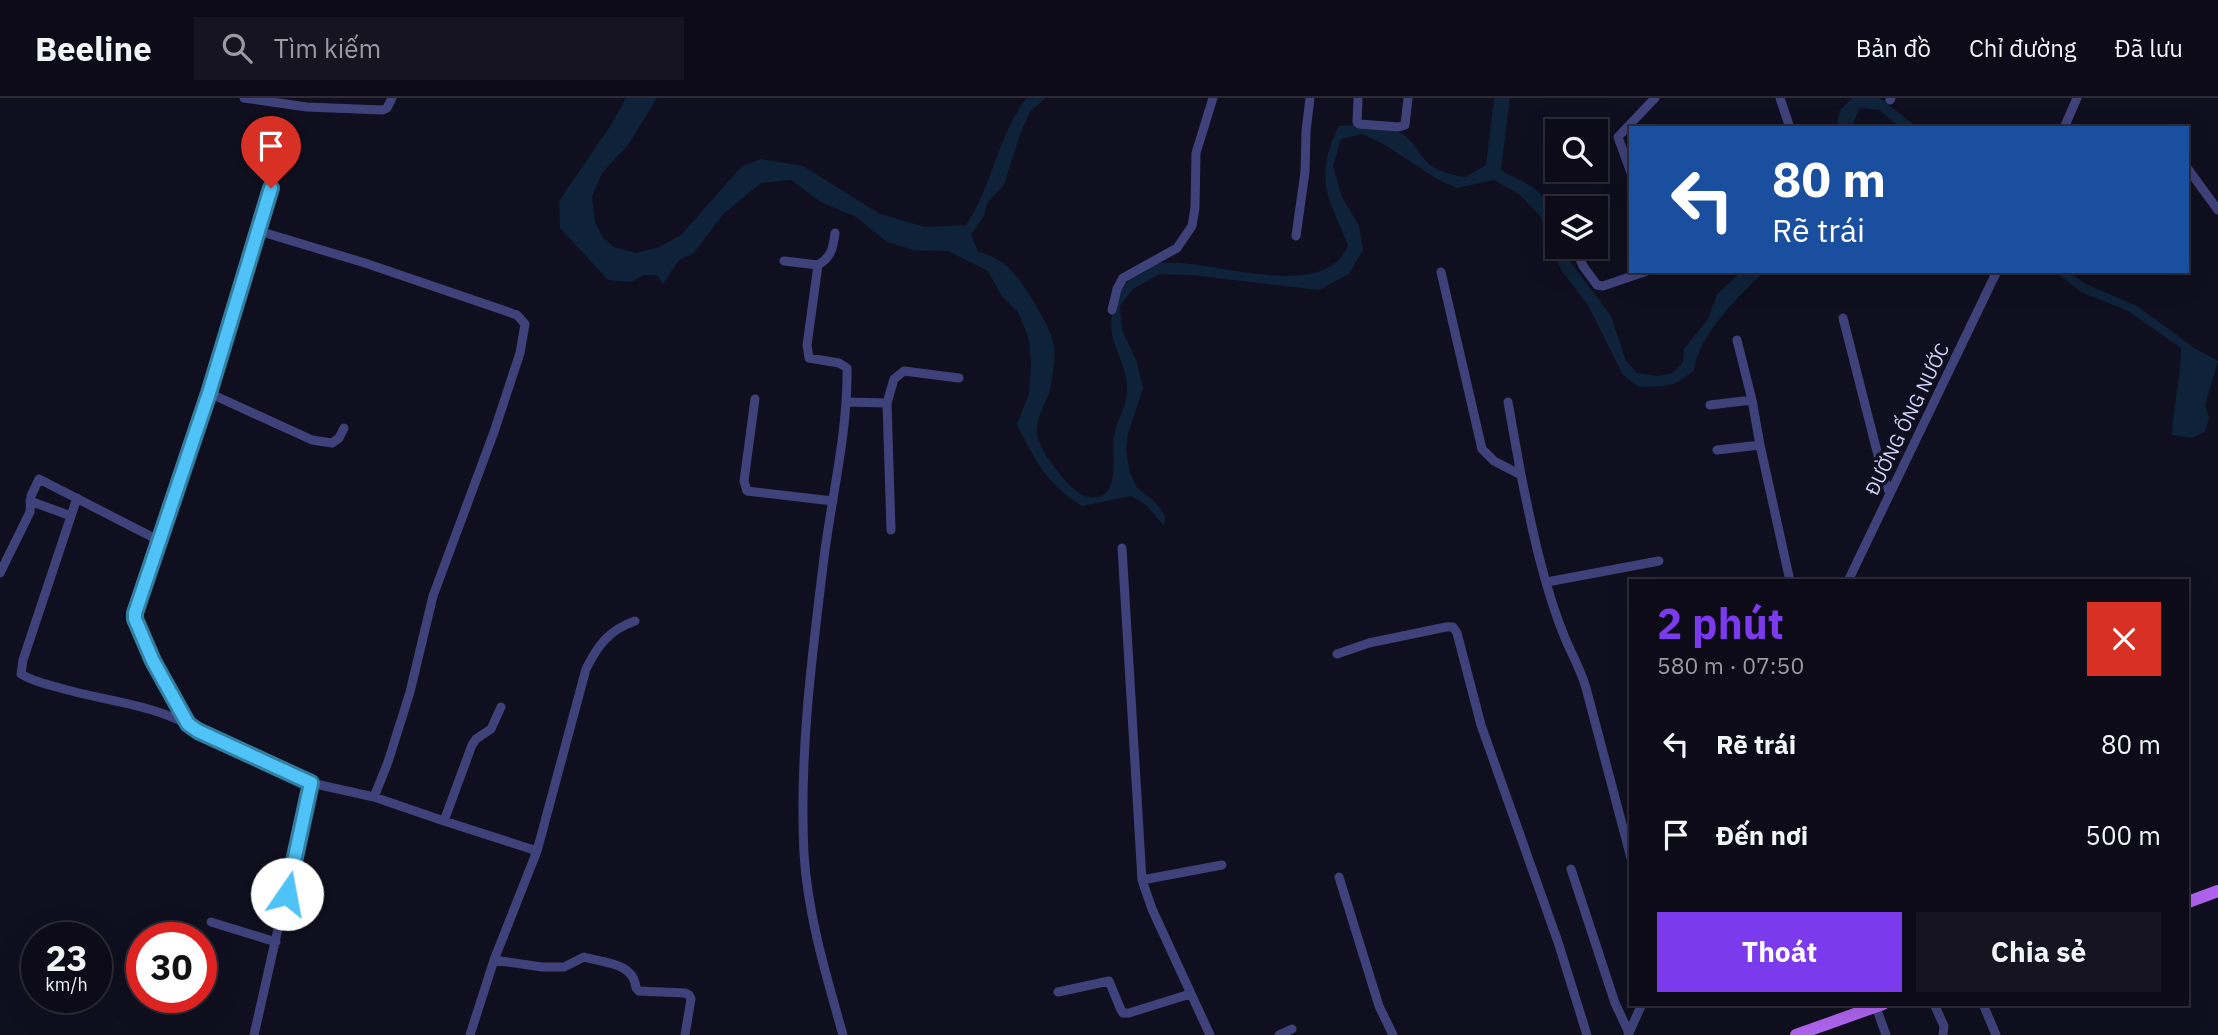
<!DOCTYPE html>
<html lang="vi">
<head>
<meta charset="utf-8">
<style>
	:root { --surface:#0c0b17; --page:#151420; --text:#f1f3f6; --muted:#9a9ba1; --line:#2c2b36; --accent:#7c3aed }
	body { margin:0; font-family:"IBM Plex Sans",sans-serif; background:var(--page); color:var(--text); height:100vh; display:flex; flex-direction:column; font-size:26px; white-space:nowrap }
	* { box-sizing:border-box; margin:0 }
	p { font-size:23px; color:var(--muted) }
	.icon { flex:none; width:38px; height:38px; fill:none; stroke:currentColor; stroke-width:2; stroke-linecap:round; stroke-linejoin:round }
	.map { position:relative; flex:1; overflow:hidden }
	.sheet { position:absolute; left:1629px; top:481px; width:560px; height:427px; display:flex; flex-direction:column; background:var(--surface); border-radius:0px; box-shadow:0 7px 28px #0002,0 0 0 2px var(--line) }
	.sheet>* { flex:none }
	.hud { position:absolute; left:1629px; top:28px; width:560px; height:147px; border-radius:0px; box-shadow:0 7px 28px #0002,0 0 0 2px var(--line); background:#1a4fa0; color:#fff; overflow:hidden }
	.buttons { position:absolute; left:1545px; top:21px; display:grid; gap:14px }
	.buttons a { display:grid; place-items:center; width:63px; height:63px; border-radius:0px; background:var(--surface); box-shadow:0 7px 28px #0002,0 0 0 2px var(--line); font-size:35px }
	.speed { position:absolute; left:21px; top:824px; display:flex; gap:14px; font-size:35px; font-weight:700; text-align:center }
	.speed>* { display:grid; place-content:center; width:91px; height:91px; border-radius:50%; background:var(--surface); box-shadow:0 7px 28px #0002,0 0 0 2px var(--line); line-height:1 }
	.speed small { font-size:18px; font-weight:400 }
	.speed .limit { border:10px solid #d22; background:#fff; color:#111 }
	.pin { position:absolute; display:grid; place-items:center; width:60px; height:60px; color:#fff; margin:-72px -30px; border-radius:50% 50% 50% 0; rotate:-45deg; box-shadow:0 0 7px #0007 }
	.pin .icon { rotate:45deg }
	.me { position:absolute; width:77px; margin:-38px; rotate:12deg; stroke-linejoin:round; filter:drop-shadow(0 0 5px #0008) }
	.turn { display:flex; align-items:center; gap:24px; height:147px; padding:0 28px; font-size:32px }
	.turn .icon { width:91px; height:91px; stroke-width:2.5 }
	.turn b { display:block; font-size:49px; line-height:60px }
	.round { display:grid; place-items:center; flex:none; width:74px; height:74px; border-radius:0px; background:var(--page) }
	.headline { display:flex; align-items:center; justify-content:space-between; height:119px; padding:0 28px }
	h1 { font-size:42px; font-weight:800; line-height:52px; color:var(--accent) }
	.cta { display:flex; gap:14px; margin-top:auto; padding:14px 28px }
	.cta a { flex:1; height:80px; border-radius:0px; background:var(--accent); color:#fff; font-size:28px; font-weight:800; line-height:80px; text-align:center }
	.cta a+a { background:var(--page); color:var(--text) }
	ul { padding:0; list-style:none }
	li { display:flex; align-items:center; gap:21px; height:91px; padding:0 28px }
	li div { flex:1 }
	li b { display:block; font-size:26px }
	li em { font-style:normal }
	header { display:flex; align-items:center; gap:42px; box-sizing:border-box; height:98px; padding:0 35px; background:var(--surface); border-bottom:2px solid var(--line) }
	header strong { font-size:33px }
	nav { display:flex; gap:38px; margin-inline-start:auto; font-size:24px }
	.search { width:490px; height:63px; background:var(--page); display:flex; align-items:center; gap:18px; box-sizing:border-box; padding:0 24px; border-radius:0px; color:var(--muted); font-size:26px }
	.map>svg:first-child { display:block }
</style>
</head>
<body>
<header>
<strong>Beeline</strong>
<div class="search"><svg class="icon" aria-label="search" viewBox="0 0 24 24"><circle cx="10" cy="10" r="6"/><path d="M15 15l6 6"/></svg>Tìm kiếm</div>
<nav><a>Bản đồ</a><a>Chỉ đường</a><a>Đã lưu</a></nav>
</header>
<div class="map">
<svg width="2218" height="937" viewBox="0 0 2218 937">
	<rect width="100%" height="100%" fill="#100f1f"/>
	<path fill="#0e2239" d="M626 0H657L628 47 602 75 592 99 595 124 603 140 614 149 636 155 659 149 681 137 741 69 761 61 803 68 880 116 925 129 966 127C993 88 997 37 1027 0H1045L1030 14 1019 39 1004 87 987 105 984 118 971 137 978 154C989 156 1001 162 1010 171 1024 185 1051 229 1054 248 1056 259 1053 275 1051 286 1049 302 1035 319 1037 337 1039 352 1070 394 1085 398 1123 408 1111 358 1114 338 1116 323 1127 308 1127 292 1128 273 1116 255 1112 236 1107 207 1126 173 1155 166 1161 164 1171 165 1177 165 1223 166 1327 203 1348 147 1342 131 1334 116 1329 100 1321 78 1328 47 1339 28 1358 26 1387 27 1404 37 1415 44 1419 58 1429 66 1439 74 1453 77 1465 79L1486 67 1494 0H1510L1501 71C1509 79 1517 79 1526 85 1553 101 1557 120 1558 149H1565L1567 159 1611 218 1626 263 1637 275 1658 278 1673 275 1683 264 1684 251 1708 221 1717 196 1742 173H1765C1740 196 1698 238 1694 272 1674 290 1666 288 1639 289L1623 277 1588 207 1561 172 1540 118 1519 96 1494 82 1457 90 1437 81 1382 45 1362 36 1341 41 1333 68 1342 99 1359 128 1363 152 1349 176 1319 192 1191 177 1159 176 1133 191 1120 208 1122 232 1137 264 1143 290 1128 336 1126 352 1130 375 1137 390 1154 403 1165 417 1164 428 1146 407 1131 398 1082 408C1047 386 1035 363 1017 326L1029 296 1031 265 1029 241 1018 214 1001 197 988 173 948 153 913 152 887 144 856 119 821 104 791 82 761 85 723 116 694 155 679 162 663 186 657 177H644L631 184 608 182 560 130 559 103 611 27Z
		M1852 0H1880L1918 30H1901L1879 12 1860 10 1851 30H1836L1840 12Z
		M2054 173H2067L2086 186 2137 208 2193 249 2218 263 2205 307 2209 320 2205 334 2192 340 2172 337C2173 308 2181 279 2181 250L2128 213 2081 194Z"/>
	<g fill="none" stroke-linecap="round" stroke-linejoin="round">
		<path stroke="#3f427a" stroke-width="9" d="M244 0 307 9 382 12 387 10 392 0
			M1358 0 1357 24 1359 26 1399 29 1405 27 1408 0
			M1780 0 1790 30
			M1890 2 1891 0
			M2064 30 2077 0
			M2188 71 2218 112
			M1631 75 1618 39 1655 0
			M1296 138 1305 74 1306 33 1310 0
			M1575 149 1583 168 1597 187 1603 188 1647 173
			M784 163 818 167 807 247 809 260 839 265 847 270C848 334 832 396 824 460 812 557 799 657 804 756 808 818 826 877 843 937
			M818 167C832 159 833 149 835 135
			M1441 174 1482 351 1494 363 1521 377C1532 431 1544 489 1565 540 1572 557 1581 572 1586 590L1631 760
			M1112 212 1117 191 1123 180 1177 150 1192 128 1195 110 1196 55 1213 0
			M1843 220 1884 381 1890 396
			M1737 242 1752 302
			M209 295 312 342 332 345 339 340 344 330
			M755 301 744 383 747 393 833 403
			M848 304 887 305 894 281 904 273 959 280
			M1508 304 1521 377
			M887 305 891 432
			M1710 307 1752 302 1760 347
			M1717 352 1760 347 1790 483
			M77 400 23 562 21 576C32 583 45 586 57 589 101 603 160 606 198 633L311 685
			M30 403 71 418
			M1122 450 1142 782 1152 811 1210 937
			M0 475 30 414 31 398 39 381 158 442
			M1848 483 1997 173
			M1547 484 1659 463
			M1337 556 1369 545 1446 529H1453L1457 535 1481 627 1558 844 1587 937
			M188 626 153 563 135 521V515L209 295 271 90
			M374 699 444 723 472 647 476 641 491 631 501 609
			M444 723 537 753
			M1571 771 1615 905 1629 935
			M1339 779 1379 908 1393 937
			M1142 782 1222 767
			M211 824 276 844
			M494 862 542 869H564L584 859C605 865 634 865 636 890L639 893 685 895 689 897 691 901 685 937
			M1058 894 1109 883 1121 912 1123 915H1129L1190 896
			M1934 906 1944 928 1943 937
			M1983 906 1996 937
			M1876 909 1886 937
			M254 937 311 685 374 699 388 664 410 594 433 498 494 334 520 255 525 226 517 217 365 165 259 133
			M470 937 494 862 537 753 586 571C598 547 609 532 635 523
			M1279 937 1292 931
			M1628 937 1642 906"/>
		<path stroke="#af64ef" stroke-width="12" d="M2188 804 2218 793
			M1796 937 1883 906"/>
	</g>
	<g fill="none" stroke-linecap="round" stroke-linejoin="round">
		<g stroke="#337fa1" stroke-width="18">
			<path id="route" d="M271 90 209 295 135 515V521L153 563 188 626 198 633 311 685 287 796"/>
		</g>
		<use href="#route" stroke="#4fc3f7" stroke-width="12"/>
	</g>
	<g text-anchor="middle" stroke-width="7" stroke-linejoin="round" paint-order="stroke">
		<g font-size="19" fill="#d3d2fa" stroke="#100f1f">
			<text transform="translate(1907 321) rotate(-64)" y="7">ĐƯỜNG ỐNG NƯỚC</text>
		</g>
	</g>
</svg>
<div class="buttons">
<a><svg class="icon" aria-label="search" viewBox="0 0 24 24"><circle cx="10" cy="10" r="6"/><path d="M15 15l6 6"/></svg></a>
<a><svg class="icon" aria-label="layers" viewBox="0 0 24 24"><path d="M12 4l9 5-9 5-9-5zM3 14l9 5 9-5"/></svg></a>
</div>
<div class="speed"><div>23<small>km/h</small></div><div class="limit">30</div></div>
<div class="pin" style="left:271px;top:90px;background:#d93025"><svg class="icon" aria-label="arrive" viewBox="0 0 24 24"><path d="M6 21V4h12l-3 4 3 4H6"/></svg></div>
<svg class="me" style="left:287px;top:796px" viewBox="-20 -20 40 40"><circle r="19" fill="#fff"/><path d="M0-13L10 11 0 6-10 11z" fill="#4fc3f7"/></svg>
<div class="hud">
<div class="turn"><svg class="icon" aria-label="left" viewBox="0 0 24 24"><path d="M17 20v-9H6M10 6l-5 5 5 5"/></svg><div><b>80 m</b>Rẽ trái</div></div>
</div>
<section class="sheet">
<div class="headline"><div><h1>2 phút</h1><p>580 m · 07:50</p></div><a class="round" style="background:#d93025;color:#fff"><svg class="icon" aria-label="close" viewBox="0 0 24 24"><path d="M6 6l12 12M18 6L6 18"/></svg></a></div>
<ul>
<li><svg class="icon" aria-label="left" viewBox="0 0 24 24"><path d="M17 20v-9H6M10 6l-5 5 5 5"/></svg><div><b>Rẽ trái</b></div><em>80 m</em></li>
<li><svg class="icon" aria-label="arrive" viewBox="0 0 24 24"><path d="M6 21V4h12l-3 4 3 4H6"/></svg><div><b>Đến nơi</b></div><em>500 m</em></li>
</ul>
<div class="cta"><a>Thoát</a><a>Chia sẻ</a></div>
</section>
</div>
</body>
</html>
